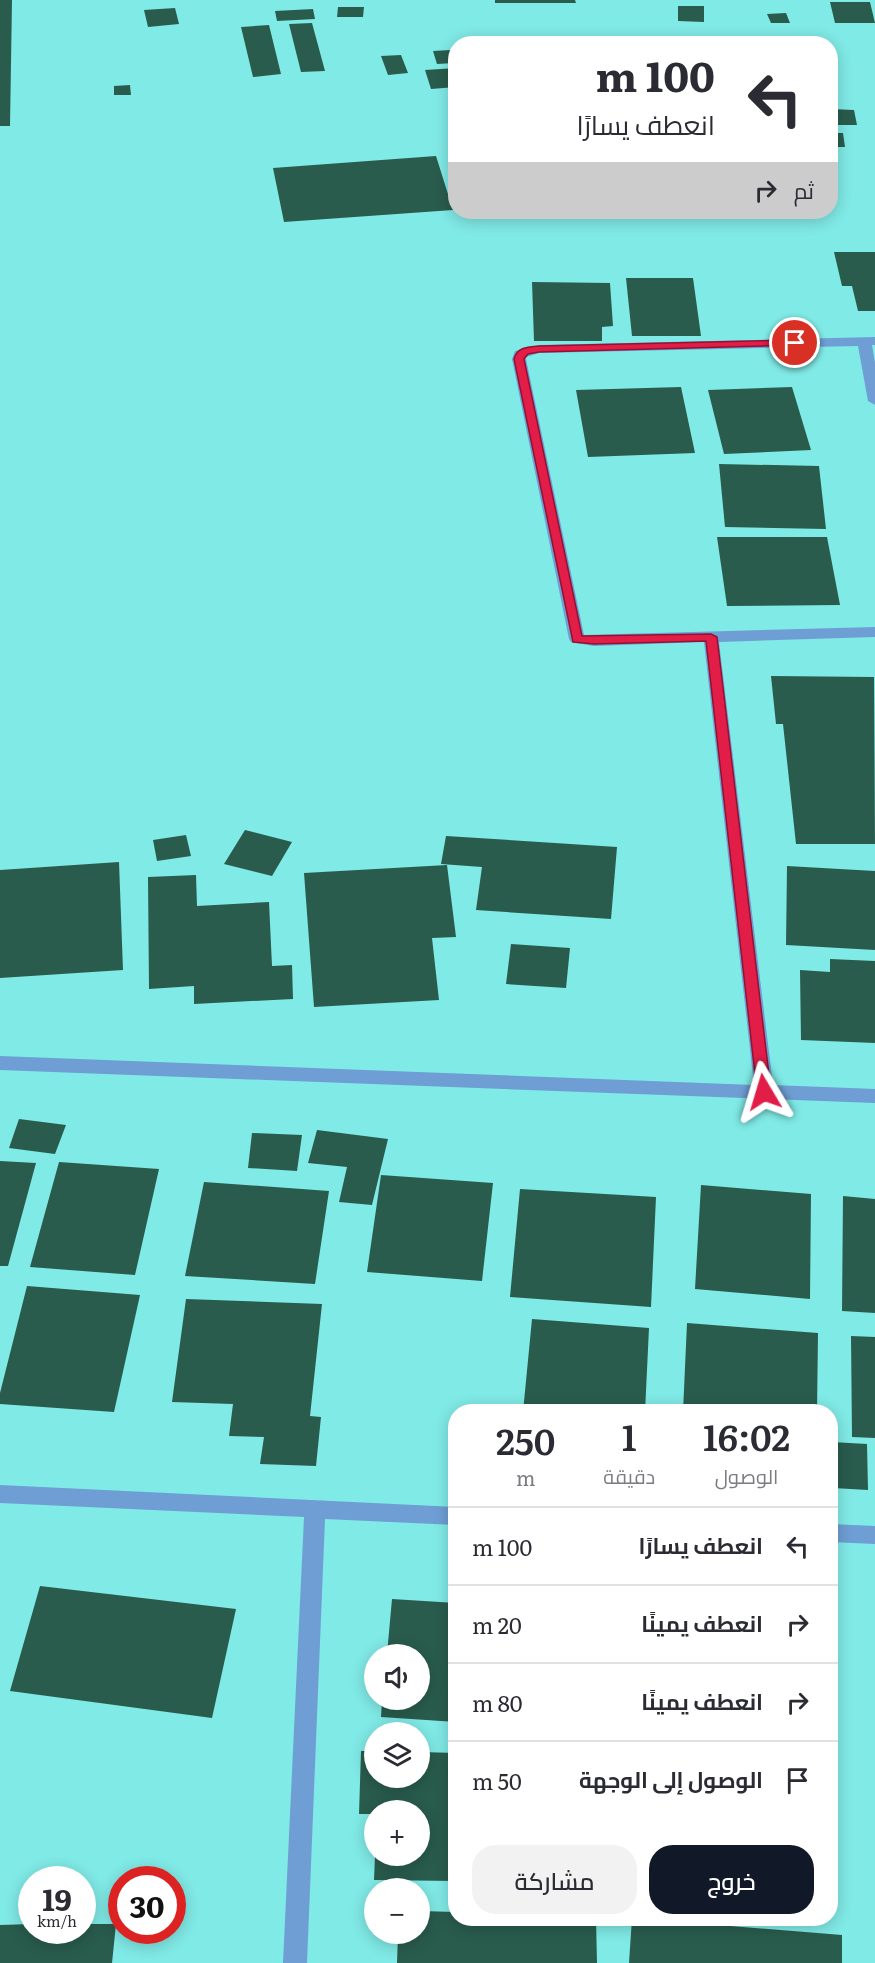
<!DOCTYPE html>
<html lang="ar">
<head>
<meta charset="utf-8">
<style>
	:root { --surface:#fff; --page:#f2f2f3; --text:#2b2b33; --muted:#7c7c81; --line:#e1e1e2; --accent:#111827 }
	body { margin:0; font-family:Literata,Cairo,serif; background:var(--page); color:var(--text); direction:rtl; height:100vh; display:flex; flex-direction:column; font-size:22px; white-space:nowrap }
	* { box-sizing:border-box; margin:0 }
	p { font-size:20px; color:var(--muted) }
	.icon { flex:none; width:33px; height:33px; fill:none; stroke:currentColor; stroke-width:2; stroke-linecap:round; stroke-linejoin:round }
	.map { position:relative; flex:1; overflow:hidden; direction:ltr }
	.drawer { position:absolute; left:448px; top:1404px; width:390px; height:522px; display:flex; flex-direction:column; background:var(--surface); border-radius:24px; box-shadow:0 3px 15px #0003; direction:rtl }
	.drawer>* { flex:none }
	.guide { position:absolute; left:448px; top:36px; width:390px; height:183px; border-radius:24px; box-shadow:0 3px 15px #0003; direction:rtl; background:#fff; color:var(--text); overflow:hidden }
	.buttons { position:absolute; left:364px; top:1644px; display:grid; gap:12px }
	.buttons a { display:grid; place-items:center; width:66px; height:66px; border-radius:50%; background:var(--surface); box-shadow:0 3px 15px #0003; font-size:30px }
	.speed { position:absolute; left:18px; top:1866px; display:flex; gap:12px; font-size:30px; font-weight:700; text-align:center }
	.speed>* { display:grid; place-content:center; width:78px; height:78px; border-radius:50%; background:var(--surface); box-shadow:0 3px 15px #0003; line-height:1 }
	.speed small { font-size:15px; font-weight:400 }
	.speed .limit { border:9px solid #d22; background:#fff; color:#111 }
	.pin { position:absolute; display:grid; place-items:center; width:51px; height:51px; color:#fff; margin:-26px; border:3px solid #fff; border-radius:50%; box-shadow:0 2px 6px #0007 }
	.me { position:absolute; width:66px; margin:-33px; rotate:353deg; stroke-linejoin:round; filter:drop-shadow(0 0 4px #0008) }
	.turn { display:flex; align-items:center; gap:21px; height:126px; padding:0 24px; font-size:27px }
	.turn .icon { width:78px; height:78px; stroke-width:2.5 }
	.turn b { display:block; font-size:42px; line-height:51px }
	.then { display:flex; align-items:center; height:57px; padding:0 24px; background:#0003; gap:12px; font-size:22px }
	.eta { display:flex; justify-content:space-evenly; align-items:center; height:102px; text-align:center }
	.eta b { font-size:36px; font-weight:600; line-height:42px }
	.cta { display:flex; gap:12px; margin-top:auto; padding:12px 24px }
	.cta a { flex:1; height:69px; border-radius:24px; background:var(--accent); color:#fff; font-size:24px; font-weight:600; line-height:69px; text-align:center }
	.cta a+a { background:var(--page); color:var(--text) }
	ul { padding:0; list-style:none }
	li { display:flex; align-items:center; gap:18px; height:78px; padding:0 24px; border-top:2px solid var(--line) }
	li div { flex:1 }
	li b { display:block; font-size:22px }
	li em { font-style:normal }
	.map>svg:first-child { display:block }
</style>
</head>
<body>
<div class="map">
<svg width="875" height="1963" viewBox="0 0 875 1963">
	<rect width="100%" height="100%" fill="#80eae6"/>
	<path fill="#295c4d" d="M0 0H12L10 126H0Z
		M495 0H575L576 3H495Z
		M830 2H870L875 23H835Z
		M678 6H704V22L678 21Z
		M338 7H364L363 17H337Z
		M175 8 179 24 148 27 144 10Z
		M313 9 315 19 277 21 275 11Z
		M786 13 790 23H771L767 14Z
		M312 23 325 71 301 72 289 24Z
		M269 25 281 74 253 77 241 27Z
		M450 50 454 63 437 64 433 51Z
		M401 55 408 73 388 75 381 56Z
		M456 68V87L431 89 425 70Z
		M130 85 131 95H114V86Z
		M831 109 854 110 857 125H831Z
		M831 133H843L845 147H831Z
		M436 156 453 210 284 222 273 168Z
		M834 252H875V311H858L852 286H842Z
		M626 278H693L701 336H632Z
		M532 282 610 283 613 326 602 327V341H534Z
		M681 387 695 453 588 457 576 390Z
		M792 387 811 450 724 454 708 390Z
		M719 464 819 466 826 529 725 527Z
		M717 537H827L840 605 727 606Z
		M771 676 874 677 875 844H796L783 724H776Z
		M245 830 292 842 272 876 224 864Z
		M186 835 191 856 157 861 153 840Z
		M446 836 617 847 611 919 476 910 482 867 441 864Z
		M119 862 123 970 0 978V870Z
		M447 865 456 937 432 938 439 1000 314 1007 304 873Z
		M787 866 875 871V950L786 945Z
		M196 875 197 906 269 902 272 966 292 965 293 999 194 1004V986L149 989 148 877Z
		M511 944 570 948 566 988 506 984Z
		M830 959 875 961V1043L801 1040 800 970 830 972Z
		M19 1119 66 1125 55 1154 9 1148Z
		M317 1130 388 1139 372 1205 339 1202 347 1167 308 1163Z
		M252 1133 302 1135 297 1171 248 1168Z
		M0 1161 36 1163 8 1266H0Z
		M59 1162 159 1169 135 1275 30 1267Z
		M381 1175 493 1183 482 1281 367 1272Z
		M204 1182 329 1191 315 1284 185 1276Z
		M701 1185 811 1194 810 1299 695 1289Z
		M520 1189 656 1197 651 1307 510 1297Z
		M843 1196 875 1199V1313L842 1311Z
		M27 1286 140 1295 114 1412 0 1404V1393Z
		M186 1299 322 1304 310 1416 321 1417 316 1466 260 1464 264 1437 229 1436 233 1404 172 1402Z
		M532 1319 649 1328 645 1412H523Z
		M687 1323 818 1333 817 1412H683Z
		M851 1336 875 1337V1438L852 1437Z
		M832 1442 867 1444 868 1490 833 1488Z
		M40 1586 236 1609 212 1718 10 1691Z
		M392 1599 456 1603V1722L381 1717 382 1700H420V1654H387Z
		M361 1751H375V1778H420V1752L456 1753V1881L374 1880 375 1856H420V1810H375V1814H359Z
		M420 1911 456 1912V1918H596L597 1963H397L398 1934H420Z
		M632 1918 842 1935V1963H629Z
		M32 1924V1930H82V1924H116L112 1963H0V1925Z"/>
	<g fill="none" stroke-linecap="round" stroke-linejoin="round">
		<path fill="#6e9ed4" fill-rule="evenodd" d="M875 337V345H872L875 363V405L868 401 858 346 539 353 526 357V359L584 635 875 627V637L719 642 773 1085 875 1089V1103L0 1070V1056L754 1085 704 642 594 646 571 642 569 639 512 359 515 351 539 345Z
			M0 1485 456 1507V1525L325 1519 307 1963H283L304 1517 0 1503Z
			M831 1524 875 1526V1544L831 1542Z"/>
	</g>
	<path fill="#e11d48" stroke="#92132f" stroke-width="1.5" d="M795 340 798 341V345L539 352 528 354 524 359 582 636 711 634 717 637 771 1092 764 1097 757 1092 706 641 594 644 573 642 514 359C517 347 528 347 539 346Z"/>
</svg>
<div class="buttons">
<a><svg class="icon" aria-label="sound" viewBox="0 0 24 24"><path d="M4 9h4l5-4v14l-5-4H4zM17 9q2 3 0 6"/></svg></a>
<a><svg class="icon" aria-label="layers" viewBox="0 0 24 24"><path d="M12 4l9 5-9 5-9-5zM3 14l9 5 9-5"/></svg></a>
<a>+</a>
<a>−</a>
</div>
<div class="speed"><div>19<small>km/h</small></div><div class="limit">30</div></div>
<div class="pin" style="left:795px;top:343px;background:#d93025"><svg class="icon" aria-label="arrive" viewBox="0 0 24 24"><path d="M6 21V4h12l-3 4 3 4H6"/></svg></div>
<svg class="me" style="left:764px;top:1092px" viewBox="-20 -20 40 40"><path d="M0-17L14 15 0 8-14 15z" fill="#e11d48" stroke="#fff" stroke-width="4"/></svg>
<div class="guide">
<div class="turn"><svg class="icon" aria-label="left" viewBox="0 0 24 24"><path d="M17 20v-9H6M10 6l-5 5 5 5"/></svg><div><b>100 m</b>انعطف يسارًا</div></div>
<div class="then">ثم<svg class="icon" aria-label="right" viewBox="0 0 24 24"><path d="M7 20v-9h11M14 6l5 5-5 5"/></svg></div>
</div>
<section class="drawer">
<div class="eta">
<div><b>16:02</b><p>الوصول</p></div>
<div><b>1</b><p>دقيقة</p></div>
<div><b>250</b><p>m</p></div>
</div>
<ul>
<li><svg class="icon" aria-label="left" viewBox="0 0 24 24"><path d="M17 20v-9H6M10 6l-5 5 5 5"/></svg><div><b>انعطف يسارًا</b></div><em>100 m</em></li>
<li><svg class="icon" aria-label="right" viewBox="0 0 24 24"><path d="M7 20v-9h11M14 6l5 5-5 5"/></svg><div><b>انعطف يمينًا</b></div><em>20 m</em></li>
<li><svg class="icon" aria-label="right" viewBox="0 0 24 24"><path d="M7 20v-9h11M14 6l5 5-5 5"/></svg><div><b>انعطف يمينًا</b></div><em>80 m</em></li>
<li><svg class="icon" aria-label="arrive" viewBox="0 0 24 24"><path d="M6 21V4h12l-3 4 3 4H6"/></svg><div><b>الوصول إلى الوجهة</b></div><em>50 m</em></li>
</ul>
<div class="cta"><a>خروج</a><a>مشاركة</a></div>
</section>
</div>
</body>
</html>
